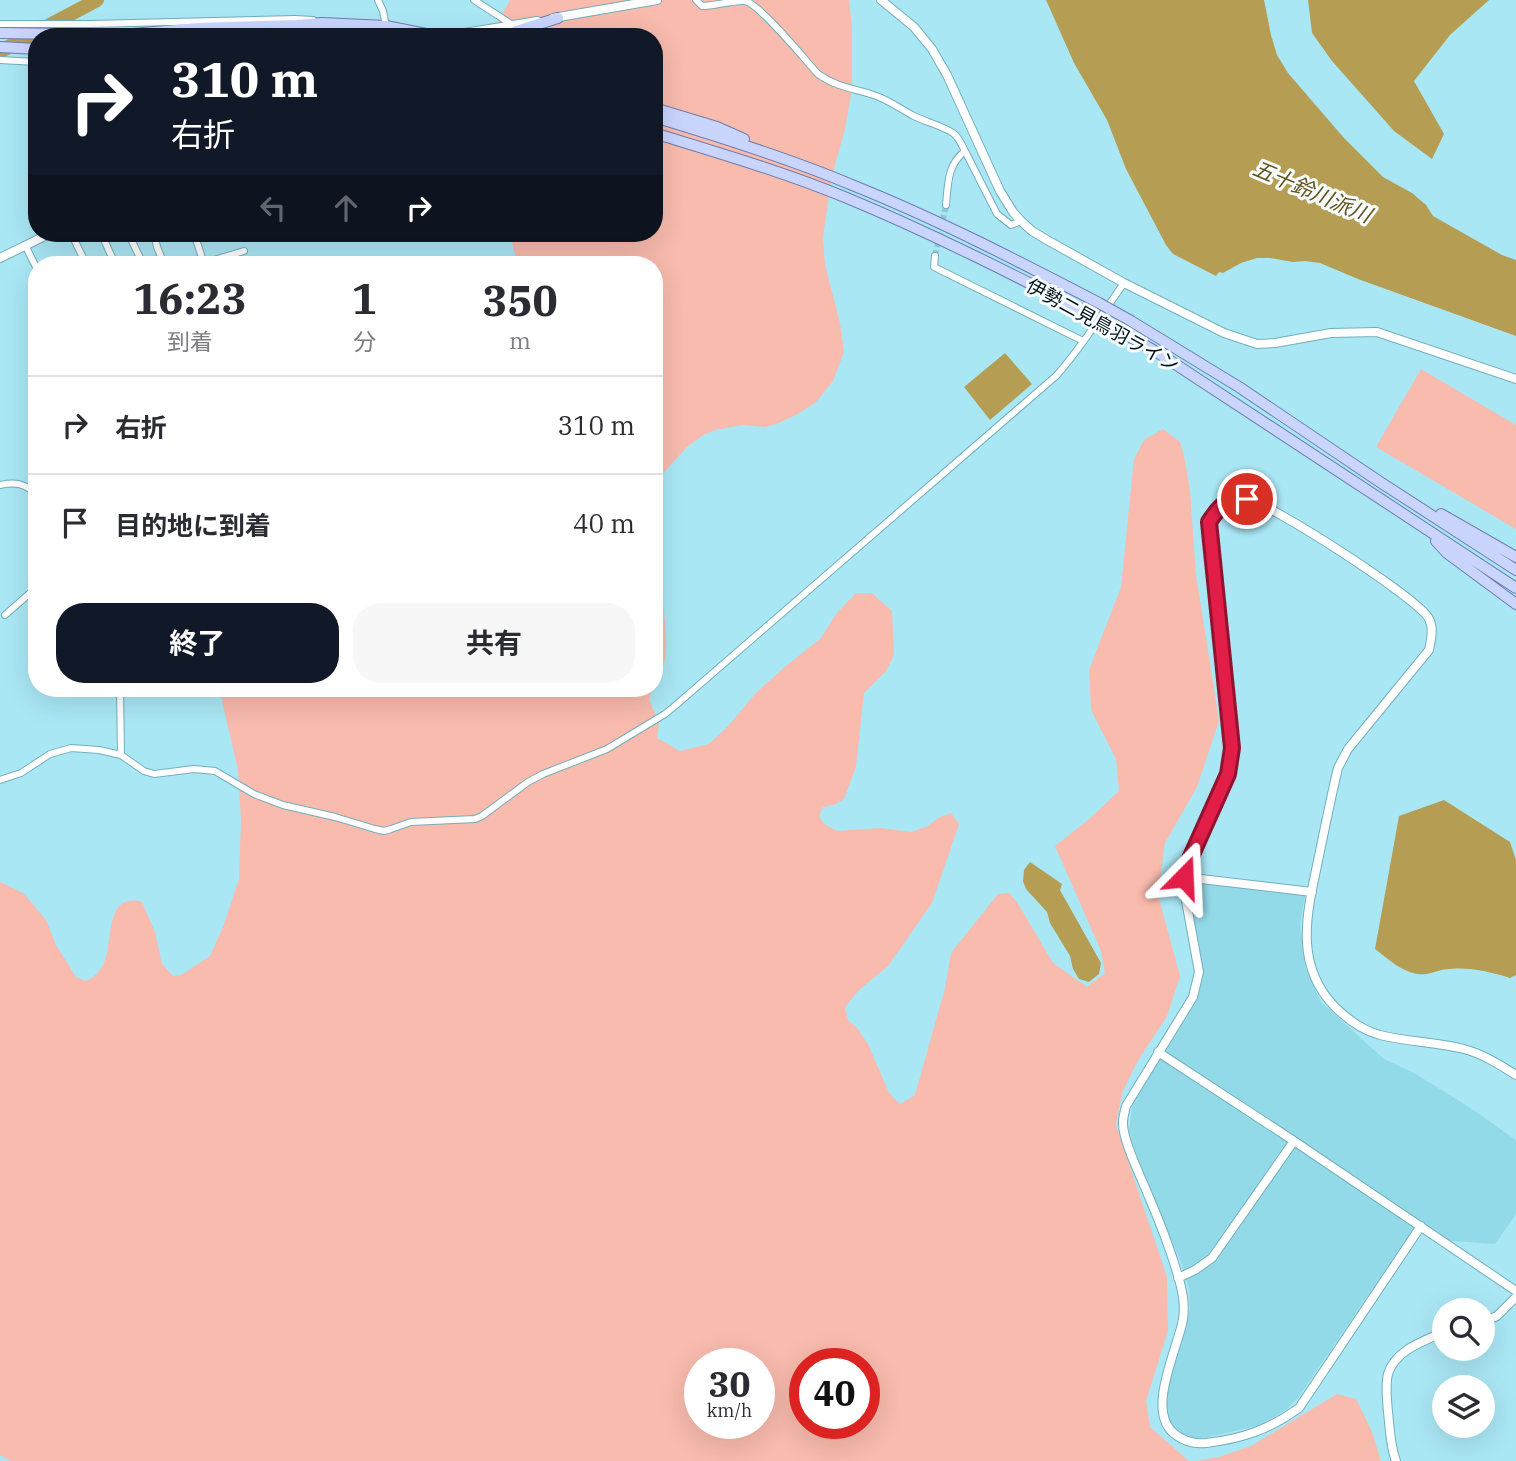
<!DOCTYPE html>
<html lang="ja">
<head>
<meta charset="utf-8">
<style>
	:root { --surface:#fff; --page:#f7f7f7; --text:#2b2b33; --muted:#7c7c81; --line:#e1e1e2; --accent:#111827 }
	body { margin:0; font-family:"IBM Plex Serif","Noto Sans JP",serif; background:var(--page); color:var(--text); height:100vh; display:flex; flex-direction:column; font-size:26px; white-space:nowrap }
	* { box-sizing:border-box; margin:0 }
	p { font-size:23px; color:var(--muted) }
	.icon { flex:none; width:38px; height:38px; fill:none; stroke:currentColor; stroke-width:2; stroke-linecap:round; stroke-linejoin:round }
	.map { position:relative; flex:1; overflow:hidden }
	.drawer { position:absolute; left:28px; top:256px; width:635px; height:441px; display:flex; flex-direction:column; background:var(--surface); border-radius:28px; box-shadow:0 7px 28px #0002 }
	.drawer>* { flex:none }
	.banner { position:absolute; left:28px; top:28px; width:635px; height:214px; border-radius:28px; box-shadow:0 7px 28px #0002; background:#111827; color:#fff; overflow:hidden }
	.buttons { position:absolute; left:1432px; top:1298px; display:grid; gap:14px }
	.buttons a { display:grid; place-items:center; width:63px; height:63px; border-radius:50%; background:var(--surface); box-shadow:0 7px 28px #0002; font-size:35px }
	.speed { position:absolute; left:684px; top:1348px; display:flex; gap:14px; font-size:35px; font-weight:700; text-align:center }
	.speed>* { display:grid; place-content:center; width:91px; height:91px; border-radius:50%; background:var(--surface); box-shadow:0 7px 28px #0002; line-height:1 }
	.speed small { font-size:18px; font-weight:400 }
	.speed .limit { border:10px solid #d22; background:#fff; color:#111 }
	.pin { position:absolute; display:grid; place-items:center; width:60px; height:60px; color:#fff; margin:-30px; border:4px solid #fff; border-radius:50%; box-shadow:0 2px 7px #0007 }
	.me { position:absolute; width:77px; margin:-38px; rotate:21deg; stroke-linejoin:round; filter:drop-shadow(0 0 5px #0008) }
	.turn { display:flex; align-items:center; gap:24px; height:147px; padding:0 28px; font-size:32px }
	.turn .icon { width:91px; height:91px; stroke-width:2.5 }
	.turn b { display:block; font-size:49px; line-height:60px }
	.lanes { display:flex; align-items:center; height:66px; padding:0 28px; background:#0003; justify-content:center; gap:35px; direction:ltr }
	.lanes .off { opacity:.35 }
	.eta { display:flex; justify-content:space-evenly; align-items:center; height:119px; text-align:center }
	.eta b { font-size:42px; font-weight:700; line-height:49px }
	.cta { display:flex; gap:14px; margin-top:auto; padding:14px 28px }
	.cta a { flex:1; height:80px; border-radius:28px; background:var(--accent); color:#fff; font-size:28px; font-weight:700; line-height:80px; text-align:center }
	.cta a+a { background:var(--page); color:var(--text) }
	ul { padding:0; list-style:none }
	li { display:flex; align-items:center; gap:21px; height:98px; padding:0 28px; border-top:2px solid var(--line) }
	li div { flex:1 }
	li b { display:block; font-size:26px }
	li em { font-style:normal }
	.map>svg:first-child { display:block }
</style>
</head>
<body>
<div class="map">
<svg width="1516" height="1461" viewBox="0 0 1516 1461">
	<rect width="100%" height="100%" fill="#aae7f5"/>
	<path fill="#93dae9" d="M1189 880 1305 896 1300 924 1305 967 1321 1002 1384 1059 1414 1073 1469 1107 1516 1140V1214L1495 1244 1451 1241 1419 1221 1298 1398 1286 1410 1261 1425 1200 1439 1187 1438 1171 1429 1162 1405 1190 1310 1189 1289 1181 1262 1132 1148 1129 1132 1133 1099 1195 1003 1203 979 1202 960 1189 898Z"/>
	<path fill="#f8bbad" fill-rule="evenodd" d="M510 0H849L852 28V89L845 129 832 176 823 237 825 265 840 323 844 352 833 381 816 402 796 415 776 424 764 427 743 425 715 430 703 435 686 448 655 482 654 264H517L512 241 507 233H654V37H490Z
		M1421 369 1516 425V529L1376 447Z
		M1163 429 1180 442 1185 460 1190 491 1196 575 1219 721 1197 787 1165 843 1158 895 1180 976 1167 1016 1137 1062 1122 1093 1116 1125 1167 1277 1168 1331 1146 1401 1150 1427 1189 1461H11L0 1455V882L23 893 36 908 46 920 56 945 76 977 86 981C96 977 103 968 106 957 112 936 107 892 142 902L155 932 162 964 173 976 181 975 210 956 223 927 239 879 241 821 238 770 219 688H653L649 699 659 723 657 738 680 751 709 744 728 726 756 693 786 666 821 638 836 614 856 593H872L892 611 894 654 887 670 864 693 856 767 844 799 834 805 823 807 819 816 824 824 837 831 881 828 911 832 928 826 938 818 951 813 959 824 932 903 888 966 859 990 845 1007 848 1020 857 1028 868 1044 889 1093 900 1104 915 1095 945 988 951 953 998 894 1009 893 1017 902 1053 963 1087 987 1105 973 1101 951 1055 846 1088 820 1119 791 1116 759 1091 710 1089 670 1121 587 1134 459 1144 440ZM700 1363H760V1423H700ZM805 1363H864V1423H805Z
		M655 567C662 580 669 644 665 659 664 668 658 677 655 685Z
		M1337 1394 1356 1399 1372 1432 1381 1461H1196L1219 1457 1251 1446Z"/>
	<path fill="#b59e54" d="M1046 0H1264L1271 35 1277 55 1288 73 1344 138 1383 177 1412 193 1426 205 1433 216 1502 255 1516 260V336L1358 279 1320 263 1305 261 1293 262 1270 258H1257L1241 263 1223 273 1219 272 1216 276 1173 254 1166 245 1126 169 1107 120 1074 63Z
		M1308 0H1489L1450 35 1414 81 1444 134 1432 159 1394 131 1332 61 1312 33Z
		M1005 353 1032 384 990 420 964 387Z
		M1444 800 1510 842 1516 860V975L1510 978C1490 972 1471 967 1450 969 1438 969 1429 976 1417 974 1401 971 1388 959 1375 949L1399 816Z
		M1030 862 1062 884 1060 890 1101 963 1099 974 1089 982 1079 979 1073 969 1070 956 1050 923 1047 912 1026 889 1023 881 1024 870Z"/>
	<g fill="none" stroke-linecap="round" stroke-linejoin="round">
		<path stroke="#b59e54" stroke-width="14" d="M1 51 97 0"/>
		<path stroke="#90c7d4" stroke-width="6" stroke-dasharray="6 3" stroke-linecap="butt" d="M935 256 946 205"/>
		<g stroke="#73aebb" stroke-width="8">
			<path id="minor" d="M378 0 383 11 386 26
				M474 0 511 24
				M696 0 702 6C714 6 734 0 745 1 760 4 805 60 818 74 837 88 858 89 879 97 891 102 901 109 912 115 925 122 941 125 953 133 959 137 961 144 965 151 947 165 948 185 946 205
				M0 24H91L295 19 313 20
				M0 60 37 62
				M965 151 997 214 1011 225 1021 221
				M71 233 86 264
				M101 233 115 264
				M128 233 143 264
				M154 233 157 247 164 264
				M194 233 204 264
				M25 245 37 269
				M935 256 934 267 1083 341
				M204 263 244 251
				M0 485C15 482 25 483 37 495
				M5 615 37 587
				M120 688 121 755
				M0 780 21 773 50 754 71 748 99 750 121 755 144 771 154 774 194 769 215 771 254 794 283 805 335 817 375 829 384 831 391 829 411 822 475 819 482 816 528 782 543 774 607 749 665 714 676 705 1056 376C1082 347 1102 314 1124 283"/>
		</g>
		<g stroke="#73aebb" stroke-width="10">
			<path id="tertiary" d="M881 0 914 27 932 49 947 75 1000 191 1013 212 1021 221 1032 231 1047 240 1124 283 1224 333 1257 344 1275 343 1331 333 1377 332 1516 379
				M553 18 657 0
				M440 37 537 21
				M0 258 51 233
				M1184 877 1312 892
				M1158 1052 1294 1141 1516 1291
				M1421 1226 1299 1408C1270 1429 1242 1439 1206 1443 1194 1444 1185 1442 1176 1435 1144 1413 1178 1349 1183 1319 1185 1307 1183 1294 1180 1283 1172 1253 1161 1225 1149 1197 1142 1179 1122 1140 1123 1122 1123 1117 1125 1111 1126 1106L1193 997 1199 972 1185 895 1184 877 1185 870 1228 774 1232 748 1209 522C1218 508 1229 495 1247 499 1270 503 1421 600 1429 619 1434 628 1431 640 1429 650L1348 749 1338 768C1331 797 1325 827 1319 856 1308 909 1292 963 1335 1007 1348 1020 1362 1030 1380 1035 1408 1042 1437 1042 1464 1049 1483 1054 1500 1065 1516 1075
				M1178 1278 1195 1270 1212 1258 1294 1141
				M1482 1322 1497 1316 1516 1297
				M1396 1461C1390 1446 1390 1429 1388 1412 1387 1400 1385 1386 1388 1374 1395 1350 1424 1341 1444 1332"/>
		</g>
		<g stroke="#6d7ead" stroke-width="12">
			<path id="primary" d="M0 33 128 35
				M121 35 199 28 297 25 322 23 386 26 441 37
				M511 37 516 31 558 18
				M0 47 37 49
				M654 108 717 127 744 139
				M654 117C721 137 788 158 852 185 937 219 1018 261 1099 303
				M654 133C719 153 784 172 847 198 929 232 1008 272 1088 313
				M1131 321 1239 387 1380 482 1516 570
				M1120 331 1160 354 1516 588
				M1441 514 1516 557
				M1436 541 1447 553 1516 604"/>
		</g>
		<use href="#minor" stroke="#fff" stroke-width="6"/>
		<use href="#tertiary" stroke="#fff" stroke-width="8"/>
		<use href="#primary" stroke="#cad5fe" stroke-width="10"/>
		<g stroke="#6d7ead" stroke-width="12" stroke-linecap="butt">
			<path id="primary-bridge" d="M1099 303 1131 321
				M1088 313 1120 331"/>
		</g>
		<use href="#primary-bridge" stroke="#cad5fe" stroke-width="10"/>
	</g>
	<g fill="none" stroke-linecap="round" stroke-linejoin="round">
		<g stroke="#92132f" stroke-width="18">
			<path id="route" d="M1184 877 1185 870 1228 774 1232 748 1209 522C1220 505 1226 499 1247 499"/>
		</g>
		<use href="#route" stroke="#e11d48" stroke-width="12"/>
	</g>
	<g text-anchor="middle" stroke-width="6" stroke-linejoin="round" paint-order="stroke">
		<g font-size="19" fill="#001116" stroke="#f8feff">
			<text transform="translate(1103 325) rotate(29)" y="7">伊勢二見鳥羽ライン</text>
		</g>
		<g font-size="21" font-style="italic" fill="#64541c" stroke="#f8feff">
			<text transform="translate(1312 192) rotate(23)" y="7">五十鈴川派川</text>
		</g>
	</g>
</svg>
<div class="buttons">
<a><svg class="icon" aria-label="search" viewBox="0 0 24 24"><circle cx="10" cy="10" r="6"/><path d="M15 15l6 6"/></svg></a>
<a><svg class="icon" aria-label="layers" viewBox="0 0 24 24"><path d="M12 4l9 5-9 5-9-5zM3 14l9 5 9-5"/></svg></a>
</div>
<div class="speed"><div>30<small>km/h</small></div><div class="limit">40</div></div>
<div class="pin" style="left:1247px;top:499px;background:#d93025"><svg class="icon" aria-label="arrive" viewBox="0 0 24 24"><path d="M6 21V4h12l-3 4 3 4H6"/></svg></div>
<svg class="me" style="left:1184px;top:877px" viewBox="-20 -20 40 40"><path d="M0-17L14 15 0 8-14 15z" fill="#e11d48" stroke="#fff" stroke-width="4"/></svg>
<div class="banner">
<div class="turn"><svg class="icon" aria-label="right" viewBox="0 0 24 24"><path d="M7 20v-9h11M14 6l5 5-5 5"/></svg><div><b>310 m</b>右折</div></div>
<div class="lanes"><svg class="icon off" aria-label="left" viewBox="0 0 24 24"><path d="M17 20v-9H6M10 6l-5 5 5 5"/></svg><svg class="icon off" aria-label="ahead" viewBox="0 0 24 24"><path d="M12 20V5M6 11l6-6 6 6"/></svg><svg class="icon" aria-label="right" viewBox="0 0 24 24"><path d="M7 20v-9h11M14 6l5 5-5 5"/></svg></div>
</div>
<section class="drawer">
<div class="eta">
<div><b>16:23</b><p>到着</p></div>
<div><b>1</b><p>分</p></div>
<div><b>350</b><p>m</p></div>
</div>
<ul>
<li><svg class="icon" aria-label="right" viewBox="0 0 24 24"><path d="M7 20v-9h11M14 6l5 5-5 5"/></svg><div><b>右折</b></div><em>310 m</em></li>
<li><svg class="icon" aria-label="arrive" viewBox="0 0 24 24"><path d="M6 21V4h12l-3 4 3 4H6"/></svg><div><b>目的地に到着</b></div><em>40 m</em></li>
</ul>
<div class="cta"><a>終了</a><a>共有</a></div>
</section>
</div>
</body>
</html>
